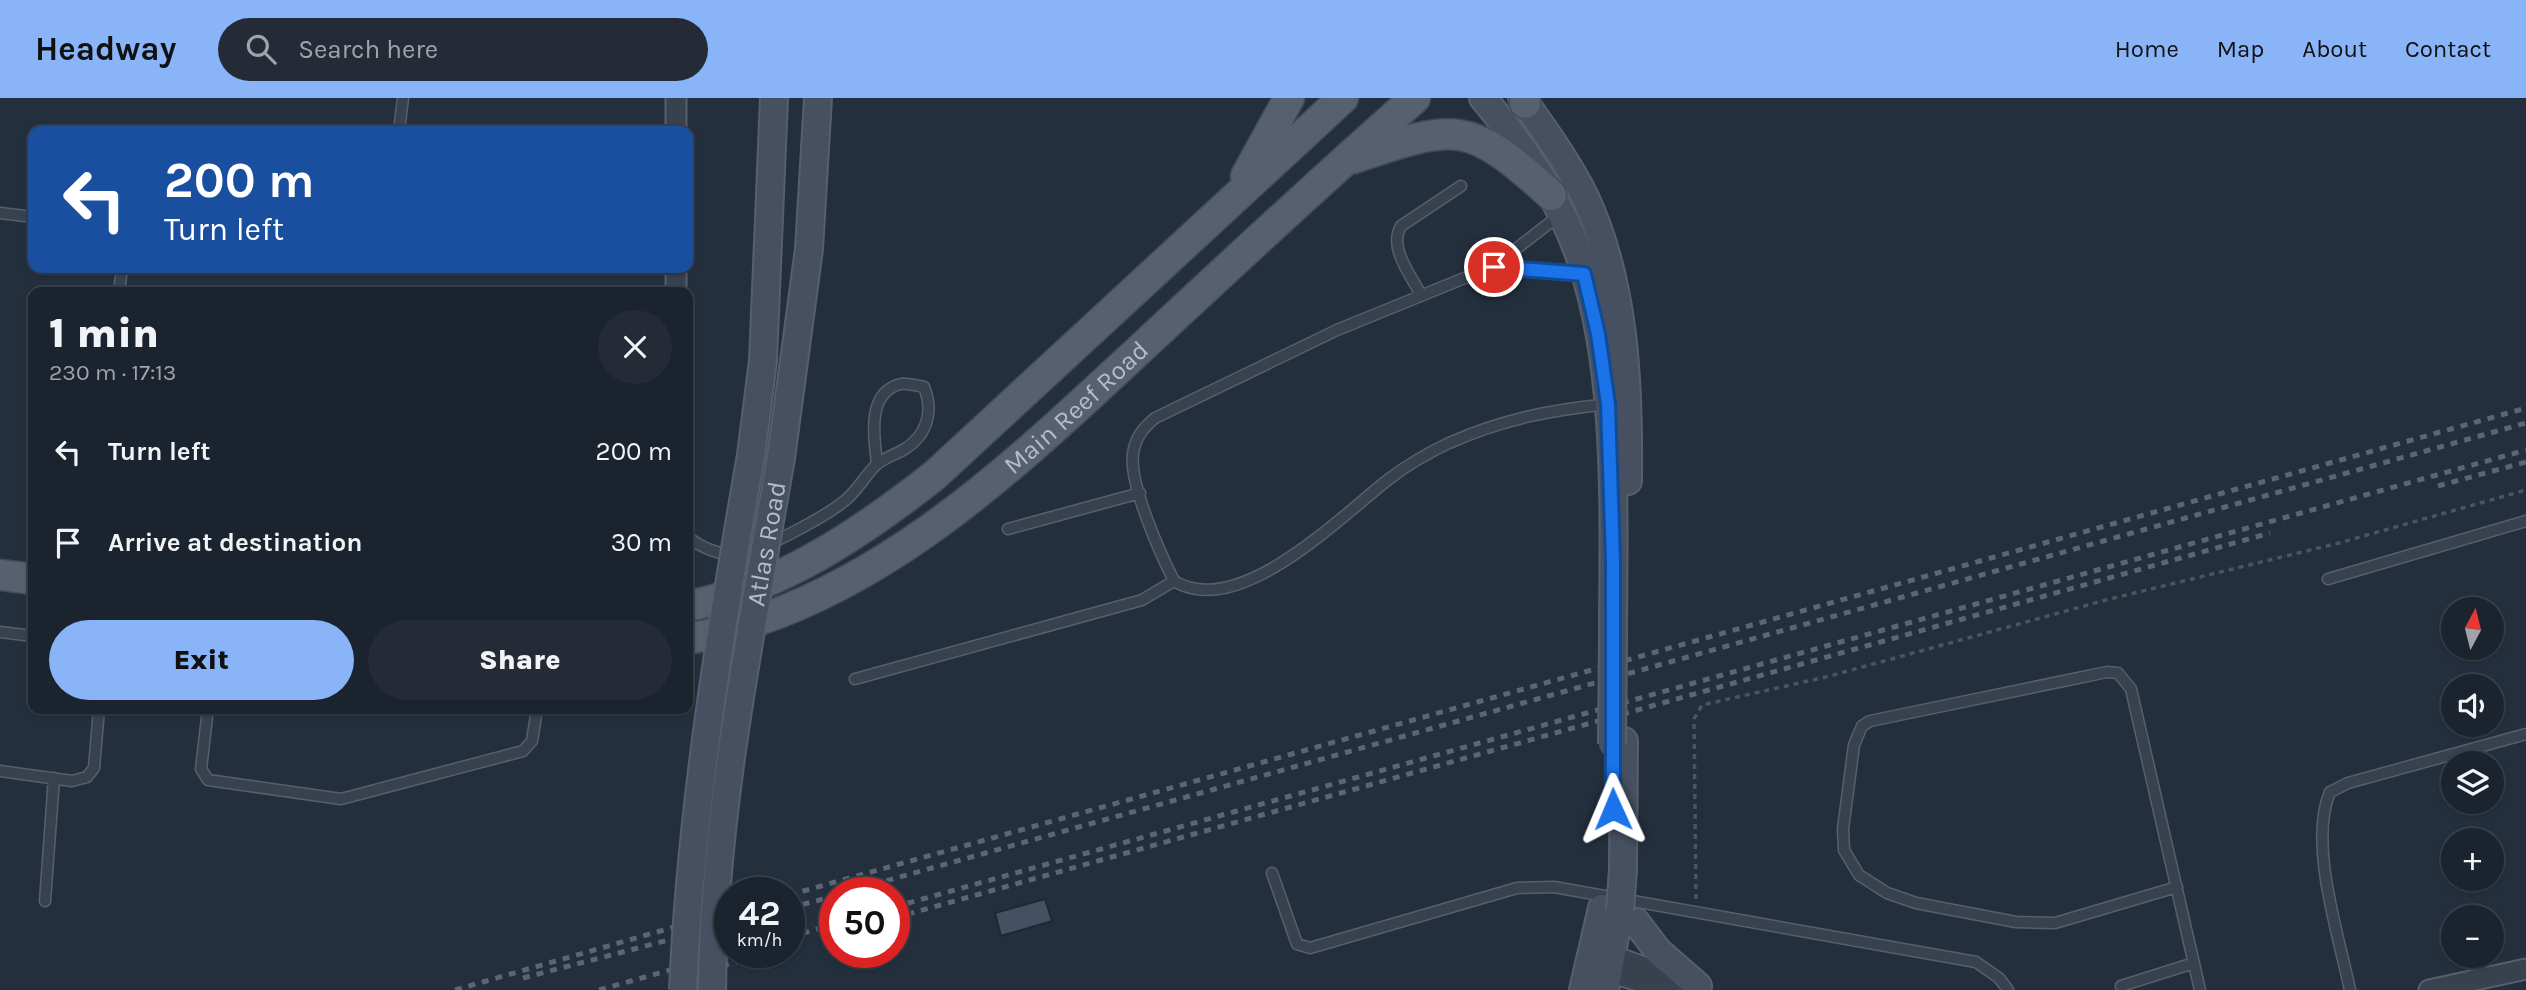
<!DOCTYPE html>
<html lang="en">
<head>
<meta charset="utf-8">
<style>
	:root { --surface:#1b232e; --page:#242b36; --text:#f1f3f6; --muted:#a0a4aa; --line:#39404a; --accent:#8ab4f8 }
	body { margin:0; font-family:Karla,sans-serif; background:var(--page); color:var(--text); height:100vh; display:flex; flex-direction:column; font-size:26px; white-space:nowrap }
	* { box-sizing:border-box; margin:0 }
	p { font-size:23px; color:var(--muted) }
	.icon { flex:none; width:38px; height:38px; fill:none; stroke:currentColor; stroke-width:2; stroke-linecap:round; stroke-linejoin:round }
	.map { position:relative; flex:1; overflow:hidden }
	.sheet { position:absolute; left:28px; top:189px; width:665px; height:427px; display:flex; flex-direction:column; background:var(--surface); border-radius:14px; box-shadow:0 2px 5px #0004,0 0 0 2px var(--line) }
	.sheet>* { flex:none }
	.banner { position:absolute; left:28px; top:28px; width:665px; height:147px; border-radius:14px; box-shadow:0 2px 5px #0004,0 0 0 2px var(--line); background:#1a4fa0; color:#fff; overflow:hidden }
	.needle { width:46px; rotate:7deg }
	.controls { position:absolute; left:2441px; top:499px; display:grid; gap:14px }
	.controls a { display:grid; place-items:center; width:63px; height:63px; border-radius:50%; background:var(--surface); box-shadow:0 2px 5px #0004,0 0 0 2px var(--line); font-size:35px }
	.speed { position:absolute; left:714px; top:779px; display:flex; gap:14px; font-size:35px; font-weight:700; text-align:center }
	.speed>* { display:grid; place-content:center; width:91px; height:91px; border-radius:50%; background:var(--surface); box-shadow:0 2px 5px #0004,0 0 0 2px var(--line); line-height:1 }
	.speed small { font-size:18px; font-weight:400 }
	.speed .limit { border:10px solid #d22; background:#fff; color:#111 }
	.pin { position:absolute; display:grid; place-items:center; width:60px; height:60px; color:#fff; margin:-30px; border:4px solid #fff; border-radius:50%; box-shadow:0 2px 7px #0007 }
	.me { position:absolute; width:77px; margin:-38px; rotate:359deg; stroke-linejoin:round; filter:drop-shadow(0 0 5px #0008) }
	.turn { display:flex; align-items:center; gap:24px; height:147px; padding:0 21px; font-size:32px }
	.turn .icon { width:91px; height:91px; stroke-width:2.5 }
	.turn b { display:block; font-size:49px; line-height:60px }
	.round { display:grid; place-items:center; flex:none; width:74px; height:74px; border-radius:37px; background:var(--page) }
	.head { display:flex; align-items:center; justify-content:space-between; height:119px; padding:0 21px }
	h1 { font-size:42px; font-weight:800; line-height:52px }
	.cta { display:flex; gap:14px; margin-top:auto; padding:14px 21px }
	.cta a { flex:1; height:80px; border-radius:42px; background:var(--accent); color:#111; font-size:28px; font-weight:800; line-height:80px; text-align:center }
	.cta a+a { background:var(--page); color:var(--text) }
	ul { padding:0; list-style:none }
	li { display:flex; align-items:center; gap:21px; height:91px; padding:0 21px }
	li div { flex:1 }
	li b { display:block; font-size:26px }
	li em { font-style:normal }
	header { display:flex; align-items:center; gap:42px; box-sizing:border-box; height:98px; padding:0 35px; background:var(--accent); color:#111 }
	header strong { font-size:33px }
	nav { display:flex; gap:38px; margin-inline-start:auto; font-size:24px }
	.search { width:490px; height:63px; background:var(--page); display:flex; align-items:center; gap:18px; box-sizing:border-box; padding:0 24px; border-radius:38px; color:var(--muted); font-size:26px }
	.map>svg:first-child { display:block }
</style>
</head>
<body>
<header>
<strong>Headway</strong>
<div class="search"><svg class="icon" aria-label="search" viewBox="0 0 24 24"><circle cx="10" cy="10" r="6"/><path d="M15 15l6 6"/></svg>Search here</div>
<nav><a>Home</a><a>Map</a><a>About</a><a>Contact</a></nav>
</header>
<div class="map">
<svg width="2526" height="892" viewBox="0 0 2526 892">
	<rect width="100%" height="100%" fill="#242f3e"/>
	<path fill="#455162" stroke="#1f2835" stroke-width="2" d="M1045 801 1052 823 1001 838 995 815Z"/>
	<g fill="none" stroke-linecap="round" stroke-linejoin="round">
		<g stroke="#565f6c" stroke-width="13">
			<path id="lane" d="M399 33 403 0
				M0 115 33 119
				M1561 116 1494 168 1337 232 1155 320C1143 330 1135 340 1133 356 1129 386 1160 455 1174 483 1239 523 1342 417 1389 381 1407 367 1428 355 1449 345 1503 321 1550 312 1609 306
				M1494 168 1584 176
				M119 194 122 170
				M1421 197C1411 177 1388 150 1401 128L1461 88
				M1008 431 1140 395
				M688 439C700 449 721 458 738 457 758 455 826 418 843 404 856 395 864 379 875 368 882 361 894 357 903 352 927 338 934 314 924 289 918 288 907 285 901 286 866 294 874 340 877 365
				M2328 481 2526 423
				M0 534 33 538
				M855 581 1142 502 1174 483
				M208 611 201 671 208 682 341 701 523 653 532 643 537 611
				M0 673 72 683 87 679 94 670 99 611
				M1272 775 1297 846 1310 850 1517 790 1554 789 1976 864 1999 880 2008 892
				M2177 789 2055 825 2016 824 1916 805 1887 795 1859 777 1844 752 1843 731 1854 647 1862 628 1870 623 2107 574 2118 575 2131 591 2200 892
				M45 803 54 680
				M2121 888 2194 865
				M2350 892C2339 838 2308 745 2330 694L2348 685 2526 636"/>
		</g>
		<g stroke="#565f6c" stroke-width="23">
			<path id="street" d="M676 0V33
				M676 170V194
				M1599 853 1686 884
				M1596 870 1668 892
				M2429 892 2526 871"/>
		</g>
		<g stroke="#565f6c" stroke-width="30">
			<path id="secondary" d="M1483 0C1513 36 1540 73 1561 115 1623 234 1613 414 1613 546
				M1522 0C1544 32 1568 64 1585 99 1626 187 1629 288 1628 383
				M751 357 763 263 774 0
				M781 360 809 151 818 0
				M1623 771 1624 643
				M1636 824 1658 853 1698 888
				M1583 892 1602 810
				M1605 892 1620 812"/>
		</g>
		<g stroke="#414a57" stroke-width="33">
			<g id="primary">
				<path d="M1525 0V5"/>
				<path d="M1354 60C1458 25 1468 22 1551 97"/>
				<path d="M1246 78 1289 0"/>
				<path d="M0 477 33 481"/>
				<path d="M688 508C779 491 864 433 935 377L1343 0"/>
				<path id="s1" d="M688 541C874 507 1018 364 1152 240 1239 159 1326 78 1415 0"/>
			</g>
		</g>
		<path stroke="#44595c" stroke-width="3.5" stroke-dasharray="5 5" stroke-linecap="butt" d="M1696 801 1694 621 1702 607 1826 579 2106 502 2339 445 2526 392"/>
		<use href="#lane" stroke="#38414e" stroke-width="10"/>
		<use href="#street" stroke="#38414e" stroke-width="19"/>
		<use href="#secondary" stroke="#465061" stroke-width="26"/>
		<use href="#primary" stroke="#56606e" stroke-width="30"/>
		<path stroke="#5a6575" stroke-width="5" stroke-dasharray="7 7" stroke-linecap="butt" d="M2438 388 2526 364
			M846 794 2526 325
			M789 797 2526 310
			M894 809 2526 352
			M789 810 835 798
			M894 820 2270 435
			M789 839 835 826
			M722 868 772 854
			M523 880 730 826
			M455 892 730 813
			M599 892 734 854"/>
		<g stroke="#565f6c" stroke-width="30" stroke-linecap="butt">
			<g id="secondary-bridge">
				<path d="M1612 646 1613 546"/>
				<path d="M1620 812 1623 771"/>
				<path d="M683 892C691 712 720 534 751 357"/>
				<path id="s2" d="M712 892C714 713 751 536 781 360"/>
			</g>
		</g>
		<use href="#secondary-bridge" stroke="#465061" stroke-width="26"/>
	</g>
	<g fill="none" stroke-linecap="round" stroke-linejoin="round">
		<g stroke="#114b97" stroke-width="18">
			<path id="route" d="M1494 169 1584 176 1598 236 1608 306 1613 463V711"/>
		</g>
		<use href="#route" stroke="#1a73e8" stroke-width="12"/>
	</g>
	<g text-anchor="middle" stroke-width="6" stroke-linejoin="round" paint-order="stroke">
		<g font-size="26" fill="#b4bcc9" stroke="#1d2633">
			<text dy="9" stroke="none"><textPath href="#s1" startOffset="458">Main Reef Road</textPath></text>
			<text dy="9" stroke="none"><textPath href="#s2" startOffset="450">Atlas Road</textPath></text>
		</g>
	</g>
</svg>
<div class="controls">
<a><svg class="needle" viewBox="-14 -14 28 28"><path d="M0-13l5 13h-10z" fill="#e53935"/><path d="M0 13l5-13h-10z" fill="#a0a4aa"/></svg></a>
<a><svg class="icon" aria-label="sound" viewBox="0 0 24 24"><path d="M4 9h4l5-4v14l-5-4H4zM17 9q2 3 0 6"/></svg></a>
<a><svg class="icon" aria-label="layers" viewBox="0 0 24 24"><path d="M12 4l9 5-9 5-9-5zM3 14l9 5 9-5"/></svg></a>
<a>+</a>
<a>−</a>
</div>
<div class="speed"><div>42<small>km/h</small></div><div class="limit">50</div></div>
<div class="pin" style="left:1494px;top:169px;background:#d93025"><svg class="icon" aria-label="arrive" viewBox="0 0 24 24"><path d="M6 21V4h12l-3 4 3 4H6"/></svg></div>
<svg class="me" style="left:1613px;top:711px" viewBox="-20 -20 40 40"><path d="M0-17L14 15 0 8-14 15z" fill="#1a73e8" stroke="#fff" stroke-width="4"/></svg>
<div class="banner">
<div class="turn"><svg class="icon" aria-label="left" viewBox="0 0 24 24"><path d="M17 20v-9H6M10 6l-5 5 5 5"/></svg><div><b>200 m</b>Turn left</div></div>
</div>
<section class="sheet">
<div class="head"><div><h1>1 min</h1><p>230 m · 17:13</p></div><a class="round"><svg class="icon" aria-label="close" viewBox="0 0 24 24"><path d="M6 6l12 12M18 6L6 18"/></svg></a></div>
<ul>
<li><svg class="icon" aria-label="left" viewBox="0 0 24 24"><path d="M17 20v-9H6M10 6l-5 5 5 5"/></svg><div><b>Turn left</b></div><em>200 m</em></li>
<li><svg class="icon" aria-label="arrive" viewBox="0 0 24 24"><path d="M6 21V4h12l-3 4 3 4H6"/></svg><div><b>Arrive at destination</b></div><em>30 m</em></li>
</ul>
<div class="cta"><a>Exit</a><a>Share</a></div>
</section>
</div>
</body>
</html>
